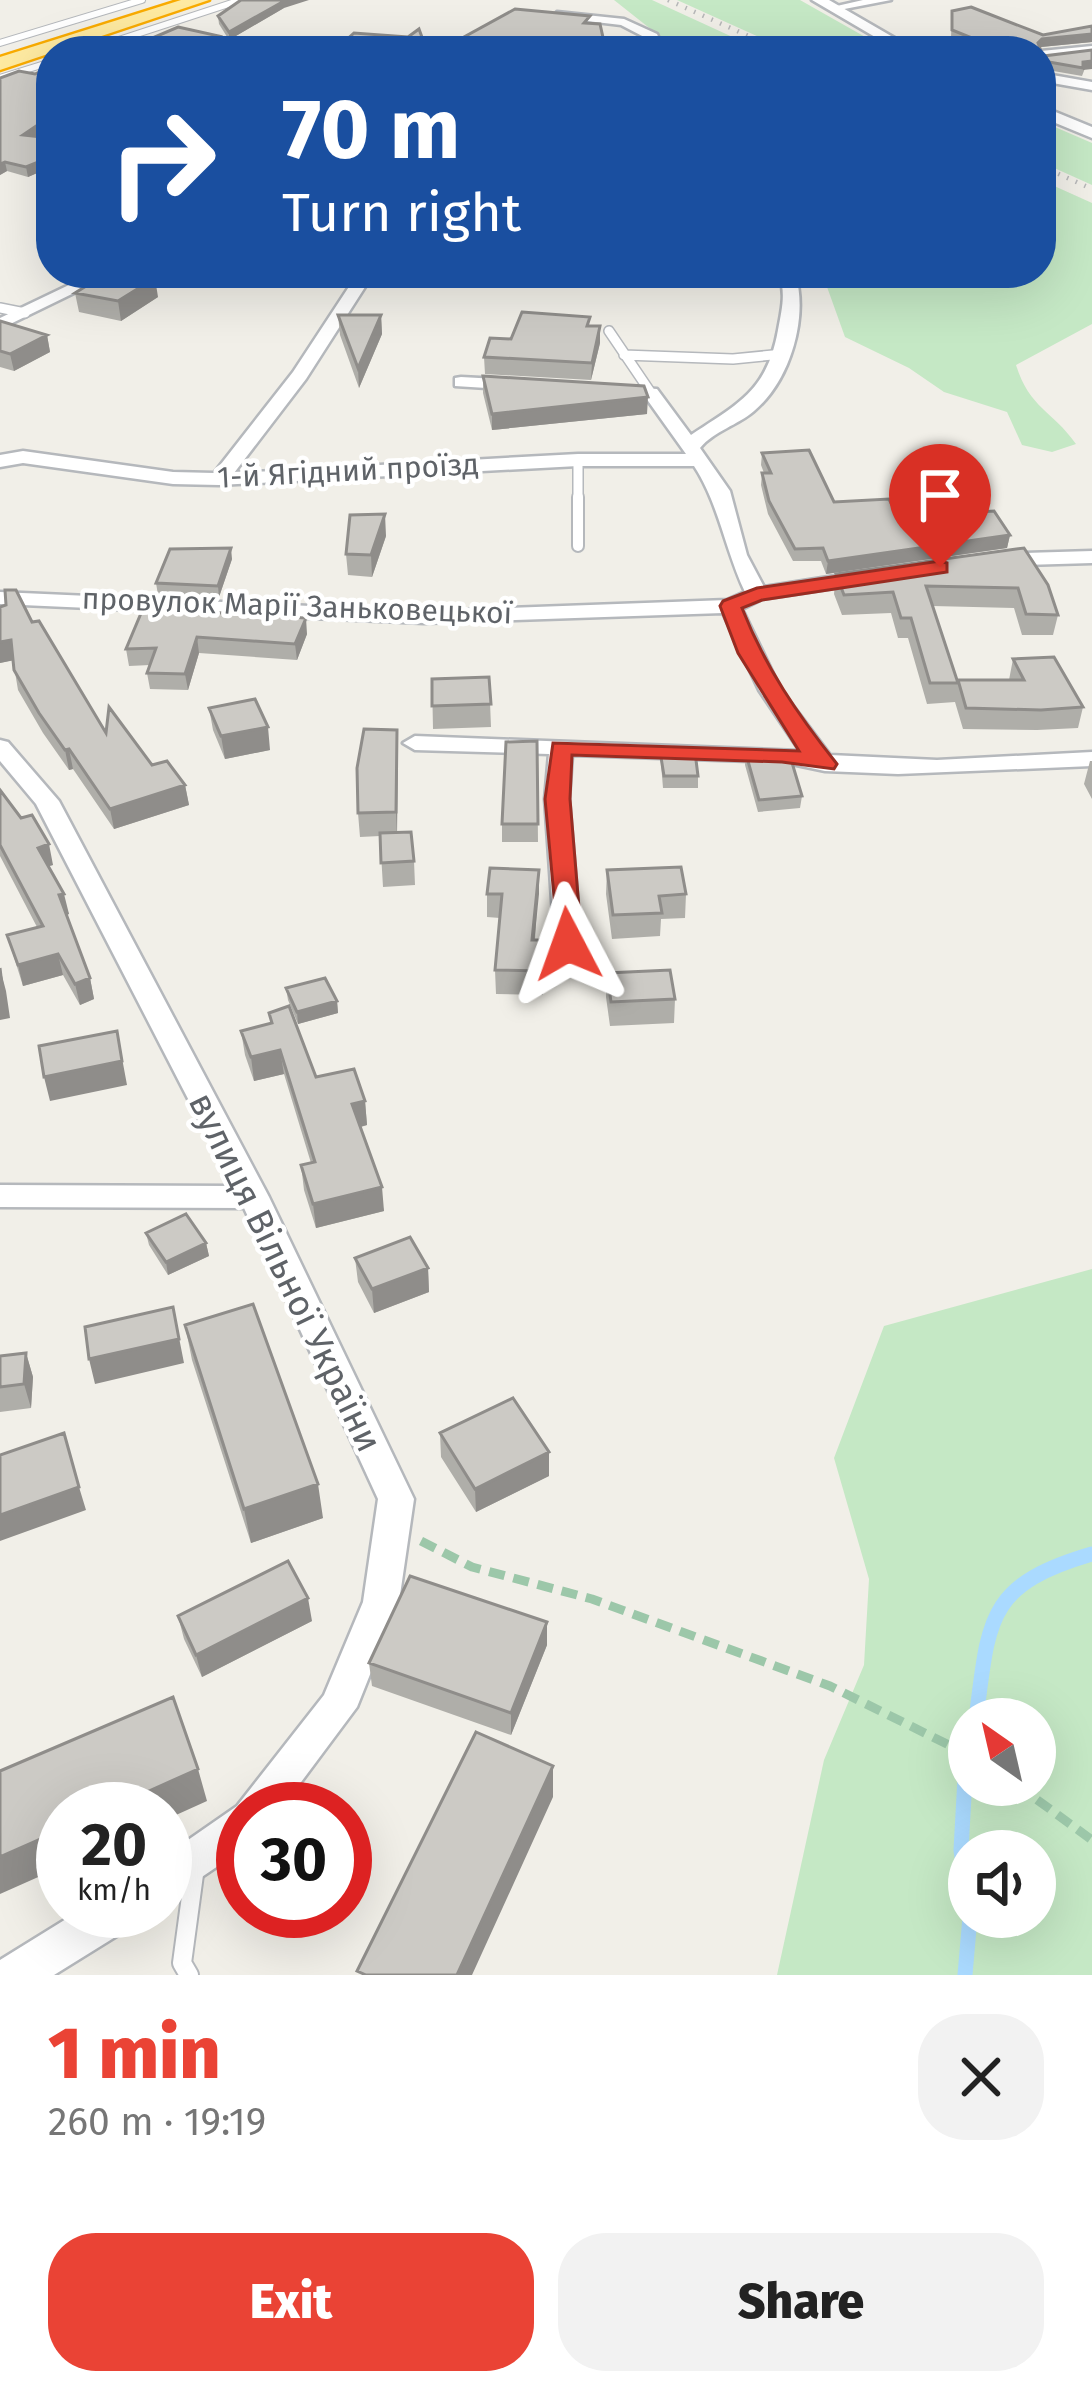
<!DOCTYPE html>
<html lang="en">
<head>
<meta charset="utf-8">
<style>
	:root { --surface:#fff; --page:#f2f2f2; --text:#222; --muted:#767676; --accent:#ea4335 }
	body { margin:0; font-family:"Fira Sans",sans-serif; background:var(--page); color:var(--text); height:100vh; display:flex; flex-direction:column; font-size:45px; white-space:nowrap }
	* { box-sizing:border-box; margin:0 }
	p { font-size:39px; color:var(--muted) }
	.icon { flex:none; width:66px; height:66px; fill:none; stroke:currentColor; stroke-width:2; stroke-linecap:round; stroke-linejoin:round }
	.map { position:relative; height:1975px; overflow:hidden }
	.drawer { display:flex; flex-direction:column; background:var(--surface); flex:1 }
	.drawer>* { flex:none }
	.banner { position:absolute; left:36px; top:36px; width:1020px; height:252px; border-radius:48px; box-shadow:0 12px 48px #0002; background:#1a4fa0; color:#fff; overflow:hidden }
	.needle { width:78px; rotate:326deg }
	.tools { position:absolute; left:948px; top:1698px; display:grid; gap:24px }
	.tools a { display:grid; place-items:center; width:108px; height:108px; border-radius:50%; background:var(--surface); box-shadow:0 12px 48px #0002; font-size:60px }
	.speed { position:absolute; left:36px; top:1782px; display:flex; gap:24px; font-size:60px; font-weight:700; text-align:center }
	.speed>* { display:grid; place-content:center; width:156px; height:156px; border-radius:50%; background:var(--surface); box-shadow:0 12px 48px #0002; line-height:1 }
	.speed small { font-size:30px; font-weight:400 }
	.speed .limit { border:18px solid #d22; background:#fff; color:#111 }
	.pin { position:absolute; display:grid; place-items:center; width:102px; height:102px; color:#fff; margin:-123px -51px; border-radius:50% 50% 50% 0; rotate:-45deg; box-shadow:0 0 12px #0007 }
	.pin .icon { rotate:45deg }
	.me { position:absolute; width:132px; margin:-66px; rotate:356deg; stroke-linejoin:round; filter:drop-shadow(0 0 9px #0008) }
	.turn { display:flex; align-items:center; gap:42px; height:252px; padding:0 48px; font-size:54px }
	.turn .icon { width:156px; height:156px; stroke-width:2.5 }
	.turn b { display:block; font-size:84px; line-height:102px }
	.round { display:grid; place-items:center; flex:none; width:126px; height:126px; border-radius:48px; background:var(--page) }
	.head { display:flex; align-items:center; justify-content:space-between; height:204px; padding:0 48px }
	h1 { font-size:72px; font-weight:800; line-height:90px; color:var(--accent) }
	.action { display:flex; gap:24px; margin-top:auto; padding:24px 48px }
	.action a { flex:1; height:138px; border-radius:48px; background:var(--accent); color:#fff; font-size:48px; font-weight:800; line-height:138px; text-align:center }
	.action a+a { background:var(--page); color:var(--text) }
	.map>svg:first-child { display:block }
</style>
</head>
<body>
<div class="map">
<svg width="1092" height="1975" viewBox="0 0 1092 1975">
	<rect width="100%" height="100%" fill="#f1efe8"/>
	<path fill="#c5e8c5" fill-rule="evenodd" d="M614 0H652L763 51H669L662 38Z
		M677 0H800L890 51H790Z
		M1041 121 1092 143V185L1041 162Z
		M1041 180 1092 203V324L1016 365C1030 409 1052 410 1076 444L1052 452 1022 445 1007 412 944 392 909 368 845 337 822 273H1041Z
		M1092 1269V1975H777L824 1760 864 1665 869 1579 834 1458 884 1326ZM969 1719H1035V1785H969ZM969 1851H1035V1917H969Z"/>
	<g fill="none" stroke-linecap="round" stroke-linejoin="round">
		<path stroke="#aadaff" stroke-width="15" d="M976 1719C989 1619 986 1585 1092 1554
			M965 1778 961 1850 969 1910
			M965 1975 970 1917"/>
		<g stroke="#b5b8bc" stroke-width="8">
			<path id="service-far3" d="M0 43 142 0
				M85 51 241 0
				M0 78 51 62"/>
		</g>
		<g stroke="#b5b8bc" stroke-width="12">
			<path id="service-far2" d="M0 308 25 313
				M609 331 651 393
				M624 355 733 359 783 354
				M578 460V500"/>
		</g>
		<g stroke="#b5b8bc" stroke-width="14">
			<path id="service-far1" d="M578 497V546"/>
		</g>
		<g stroke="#b5b8bc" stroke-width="22">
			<path id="service" d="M189 1975 182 1963 195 1867"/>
		</g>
		<g stroke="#b5b8bc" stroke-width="5">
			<path id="minor" d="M863 0H891L834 11 828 8Z
				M557 12 624 19 657 34 664 51H652L648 39 621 25 553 17Z
				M68 38 108 48 110 51 64 45Z
				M1092 46V54L1041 59V51Z
				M1041 73 1092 82V90L1041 81Z
				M94 273H115L0 329V318Z
				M358 273H374L306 379 234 473 578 454H686L646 398 610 396 601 391 610 386 657 389 691 435C739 403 767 391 778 330 782 308 786 294 779 273H795C809 317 790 381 754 411 738 425 714 431 700 448L730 491 747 555 764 587 867 571 877 577 867 583 762 599 742 609 781 690 830 755 937 760 1092 752V766L898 774 825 771 782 762 572 755 569 799 581 944 568 953 555 944 545 799 549 754 415 750 403 743 415 736 800 751 759 690 723 613 424 623 0 604V592L424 611 727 600 745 592C725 550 719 504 694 466H578L219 485 173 484 23 463 0 467V455L23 451 173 472 214 473 293 372Z
				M461 377 517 380 526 385 517 390 455 386V378Z
				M1092 551V563L995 566 985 560 995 554Z
				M0 740 8 742 59 801 269 1197 414 1499 399 1602 357 1707 281 1809H243V1849L165 1902V1856L237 1806 324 1695 363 1602 378 1499 244 1208 0 1207V1185L233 1186 36 804 0 761Z
				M79 1911H139L133 1926 54 1975H0V1960Z"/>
		</g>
		<g stroke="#b5b8bc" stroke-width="5">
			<path id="tertiary" d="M812 0H829L917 51H899Z
				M1041 106 1092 127V138L1041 117Z"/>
		</g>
		<g stroke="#f9ab00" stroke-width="5">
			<path id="trunk" d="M181 0H209L0 70V57Z"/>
		</g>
		<path stroke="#9cc7a9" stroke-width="9" stroke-dasharray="16 9" stroke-linecap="butt" d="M421 1541 472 1567 592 1599 830 1686 969 1755
			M1017 1785 1092 1840"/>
		<use href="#service-far3" stroke="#fff" stroke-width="6"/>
		<use href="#service-far2" stroke="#fff" stroke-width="9"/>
		<use href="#service-far1" stroke="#fff" stroke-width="10"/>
		<use href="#service" stroke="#fff" stroke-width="18"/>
		<use href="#minor" fill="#fff" fill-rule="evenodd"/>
		<use href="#tertiary" fill="#fff" fill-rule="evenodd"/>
		<use href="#trunk" fill="#feeaa1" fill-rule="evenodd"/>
		<path stroke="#b6b7b8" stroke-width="4.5" stroke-dasharray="1.5 8" stroke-linecap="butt" d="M668 0 782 51
			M1041 166 1092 189"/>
	</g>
	<path fill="#afaea9" d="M284 8 229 40 219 24 218 16Z
		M952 11 1043 35 1092 26V42L1041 47V51H983L951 38Z
		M1092 50 1082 76 1042 69 1043 56Z
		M51 69V126L36 136 51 138V167L28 177 7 171 0 175V78L35 74Z
		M75 293 158 297 121 321 79 312Z
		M338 315H381L382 334 359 388 340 335Z
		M0 321 47 335 50 352 14 371 0 367Z
		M590 326H600V343L591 380 485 374 484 357 511 339Z
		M483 376 647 414 492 430 483 393Z
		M762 453 834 502 898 517 1010 535 1007 548 826 574 821 561H793L768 514 761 485 762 473H764L761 465Z
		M386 536 372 577 348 575 346 554Z
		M1024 548 1058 615 1053 635H1022L1014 608 933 606 958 682 1009 680 1013 659 1083 707 1078 728 1037 730 963 729 955 702 927 704 908 638H898L891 613 842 615 834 594 836 574Z
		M232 559 219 597 158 595 156 583Z
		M0 607 32 622 106 733 152 765 185 785 189 805 114 829 73 769 69 770 43 733 18 690 13 660 0 663Z
		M212 612 307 634 297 660 199 653 188 690 150 689 147 673 150 665 129 666 126 649Z
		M489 677 491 727 433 729 432 679Z
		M209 708 270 750 225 759 213 730Z
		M397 730V832L414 861 415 885 383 887 380 836 360 837 358 813Z
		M537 741 538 842H502V824Z
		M660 751 698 776V788H663Z
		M746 754 802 796 800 808 758 812 745 765Z
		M1090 761H1092V799L1084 784Z
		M0 790 53 865 49 866 69 914 66 915 90 978 94 999 80 1005 63 975 23 986 7 935 37 927 0 856Z
		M539 870 535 940 545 964 543 995 496 994 495 970 500 918 487 917V894Z
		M607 870 686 894 685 918 661 919 660 936 612 939 606 894Z
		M607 973 675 999 674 1023 610 1026 606 997Z
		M286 988 337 1001 338 1013 298 1024 288 1000Z
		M269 1013 316 1077 365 1101 367 1125 361 1127 384 1211 316 1228 304 1190 301 1165 311 1163 284 1074 254 1081 245 1055 241 1031 271 1024Z
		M146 1233 206 1243 209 1256 168 1275 149 1245Z
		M355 1258 428 1268 429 1292 374 1313 358 1282Z
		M185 1325 323 1518 251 1543 192 1360Z
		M26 1353 33 1377 31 1408 0 1412V1356Z
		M440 1433 549 1452V1476L476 1512 441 1457Z
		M178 1616 312 1621 202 1677 184 1639Z
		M547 1622V1645L511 1735 372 1686 369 1663Z"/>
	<path fill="#8f8d8a" d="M286 0H309L284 8 229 40V32Z
		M1092 34V42L1041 47 1036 51 1038 43 1042 39Z
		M1092 61V69L1083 70V62Z
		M51 116V126L24 144 23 135Z
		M51 157V167L28 177 26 167Z
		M5 162 7 171 0 175V164Z
		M155 278 158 297 121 321 118 301Z
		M381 315 382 334 359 388 358 368Z
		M600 326V343L591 380 592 363Z
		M47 335 50 352 14 371 10 354Z
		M648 397 647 414 492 430V414Z
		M385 514 386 536 372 577 371 555Z
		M1010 535 1007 548 826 574 828 561Z
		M231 548 232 559 219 597 218 586Z
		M306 618 307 634 297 660 295 644Z
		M197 637 199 653 188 690 185 674Z
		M11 640 15 660 0 663V642Z
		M268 727 270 750 225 759 221 736Z
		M397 730 398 753 397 836 396 812Z
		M69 749 73 769 69 770 65 750Z
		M185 785 189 805 114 829 110 809Z
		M49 844 53 865 42 868 38 848Z
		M539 870V894L532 964V940Z
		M64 894 69 914 64 916 59 895Z
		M58 954 63 975 23 986 18 965Z
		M0 968 6 991 10 1018 0 1020Z
		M90 978 94 999 80 1005 75 984Z
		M337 1001 338 1013 298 1024 297 1012Z
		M117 1031 127 1085 50 1101 44 1077Z
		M280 1050 284 1074 254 1081 251 1057Z
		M365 1101 367 1125 355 1128 352 1104Z
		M382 1187 384 1211 316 1228 313 1204Z
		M206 1243 209 1256 168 1275 166 1262Z
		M428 1268 429 1292 374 1313 372 1289Z
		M173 1307 184 1363 95 1384 89 1359Z
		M26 1353 33 1377 31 1408 24 1384Z
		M549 1452V1476L476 1512 475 1489Z
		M318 1484 323 1518 251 1543 244 1509Z
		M79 1487 86 1510 0 1541V1515Z
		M308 1598 312 1621 202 1677 196 1655Z
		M547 1622V1645L511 1735V1713Z
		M553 1766V1797L472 1975H457Z
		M198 1769 207 1801 165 1820V1809H109Z
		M63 1829V1866L0 1894V1857Z"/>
	<path fill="#cccac5" stroke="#8f8d8a" stroke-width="3" d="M241 0H286L229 32 218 16Z
		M971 7 1043 35 1092 26V34L1042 39 1038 43 1041 51H1004L952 30V11Z
		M515 9 590 16 584 23 600 24 606 51H428L443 41 447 46 466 45 464 37Z
		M178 27 219 36 210 41 260 51H122Z
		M419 29 427 51H334L354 33 408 37Z
		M1092 50V61L1083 62V68L1043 61 1041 67V51L1043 56Z
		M46 69H51V116L23 135 51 138V157L26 167 5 162 0 164V78L19 71 35 74Z
		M107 273H129L155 278 118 301 75 293Z
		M522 312 590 317 587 326H600L592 363 484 357 490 338 511 339Z
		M338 315H381L358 368Z
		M0 321 47 335 10 354 0 351Z
		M483 376 644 386 648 397 492 414Z
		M809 450 834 502 889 499 898 517 994 511 1010 535 828 561 823 548 795 549 769 501 762 473H771L762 453Z
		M385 514 371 555 346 554 350 515Z
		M231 548 218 586 156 583 170 549Z
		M1024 548 1048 585 1058 615 1026 614 1018 588 926 586 958 683H930L911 618H901L893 592 844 595 836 574Z
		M5 590H16L32 622 39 621 106 733 109 707 152 765 167 761 185 785 110 809 69 749 65 750 39 713 14 670 11 640 0 642V607L6 605Z
		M147 599 210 602 207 612 306 618 295 644 197 637 185 674 147 673 156 648 126 649Z
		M1054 657 1083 707 1041 710 966 708 958 680H1024L1013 659Z
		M489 677 491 704 432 706V679Z
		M255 699 268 727 221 736 209 708Z
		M364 729 397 730 396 812 358 813 357 768Z
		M537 741 538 824H502L506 742Z
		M660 751 695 752 698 776H664Z
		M746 754 790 756 802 796 759 800Z
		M0 790 21 818 32 815 49 844 38 848 64 894 59 895 90 978 75 984 58 954 18 965 7 935 43 926 0 845Z
		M411 832 414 861 381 863 380 833Z
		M681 867 686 894 659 896 662 913 613 915 607 870Z
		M490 868 539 870 532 940H545L543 971 495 970 502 894H487Z
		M0 968 3 994 0 995Z
		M670 970 675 999 611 1002 607 973Z
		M325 978 337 1001 297 1012 286 988Z
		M289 1006 316 1077 354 1069 365 1101 352 1104 382 1187 313 1204 301 1165 315 1162 280 1050 251 1057 241 1031 272 1023 269 1013Z
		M117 1031 122 1061 44 1077 39 1046Z
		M186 1214 206 1243 166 1262 146 1233Z
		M410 1237 428 1268 372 1289 355 1258Z
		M253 1304 318 1484 244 1509 185 1325Z
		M173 1307 179 1339 89 1359 85 1327Z
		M26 1353 24 1384 0 1387V1356Z
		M513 1398 549 1452 475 1489 440 1433Z
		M64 1433 79 1487 0 1515V1455Z
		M288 1561 308 1598 196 1655 178 1616Z
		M410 1576 547 1622 511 1713 369 1663Z
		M173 1697 198 1769 109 1809H63V1829L0 1857V1771Z
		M476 1732 553 1766 457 1975H366L357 1971Z"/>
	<path fill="#ea4335" stroke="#982c22" stroke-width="3" d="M940 561 947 563V572L762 600 742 608C765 667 798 715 837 764L834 769 782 762 572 755 570 799 582 944 578 950H559L545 799 553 743 799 751 738 653 720 606 723 601 757 588Z"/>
	<g text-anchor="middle" stroke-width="9" stroke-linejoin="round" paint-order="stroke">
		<g font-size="30" fill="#5f6368" stroke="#fff">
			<text transform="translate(348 471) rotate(-3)" y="10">1-й Ягідний проїзд</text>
			<text transform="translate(297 606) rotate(2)" y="10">провулок Марії Заньковецької</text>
		</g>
		<g font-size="36" fill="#5f6368" stroke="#fff">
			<text transform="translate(286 1272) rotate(64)" y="13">вулиця Вільної України</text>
		</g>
	</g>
</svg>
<div class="tools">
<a><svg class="needle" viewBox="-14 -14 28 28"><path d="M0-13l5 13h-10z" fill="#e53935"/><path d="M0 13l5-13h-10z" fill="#767676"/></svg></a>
<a><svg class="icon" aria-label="sound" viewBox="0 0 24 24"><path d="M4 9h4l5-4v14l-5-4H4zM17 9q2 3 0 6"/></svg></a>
</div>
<div class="speed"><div>20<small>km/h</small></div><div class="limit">30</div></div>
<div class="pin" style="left:940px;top:567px;background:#d93025"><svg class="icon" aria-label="arrive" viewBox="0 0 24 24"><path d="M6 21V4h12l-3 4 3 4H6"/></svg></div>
<svg class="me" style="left:568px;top:944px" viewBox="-20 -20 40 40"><path d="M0-17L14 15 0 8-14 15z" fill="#ea4335" stroke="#fff" stroke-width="4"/></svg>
<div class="banner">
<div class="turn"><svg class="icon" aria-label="right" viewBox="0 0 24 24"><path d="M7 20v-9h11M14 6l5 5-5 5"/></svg><div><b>70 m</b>Turn right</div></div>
</div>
</div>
<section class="drawer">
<div class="head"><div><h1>1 min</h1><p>260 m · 19:19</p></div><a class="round"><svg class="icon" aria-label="close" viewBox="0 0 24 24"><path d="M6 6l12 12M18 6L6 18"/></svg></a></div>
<div class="action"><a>Exit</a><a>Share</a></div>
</section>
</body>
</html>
